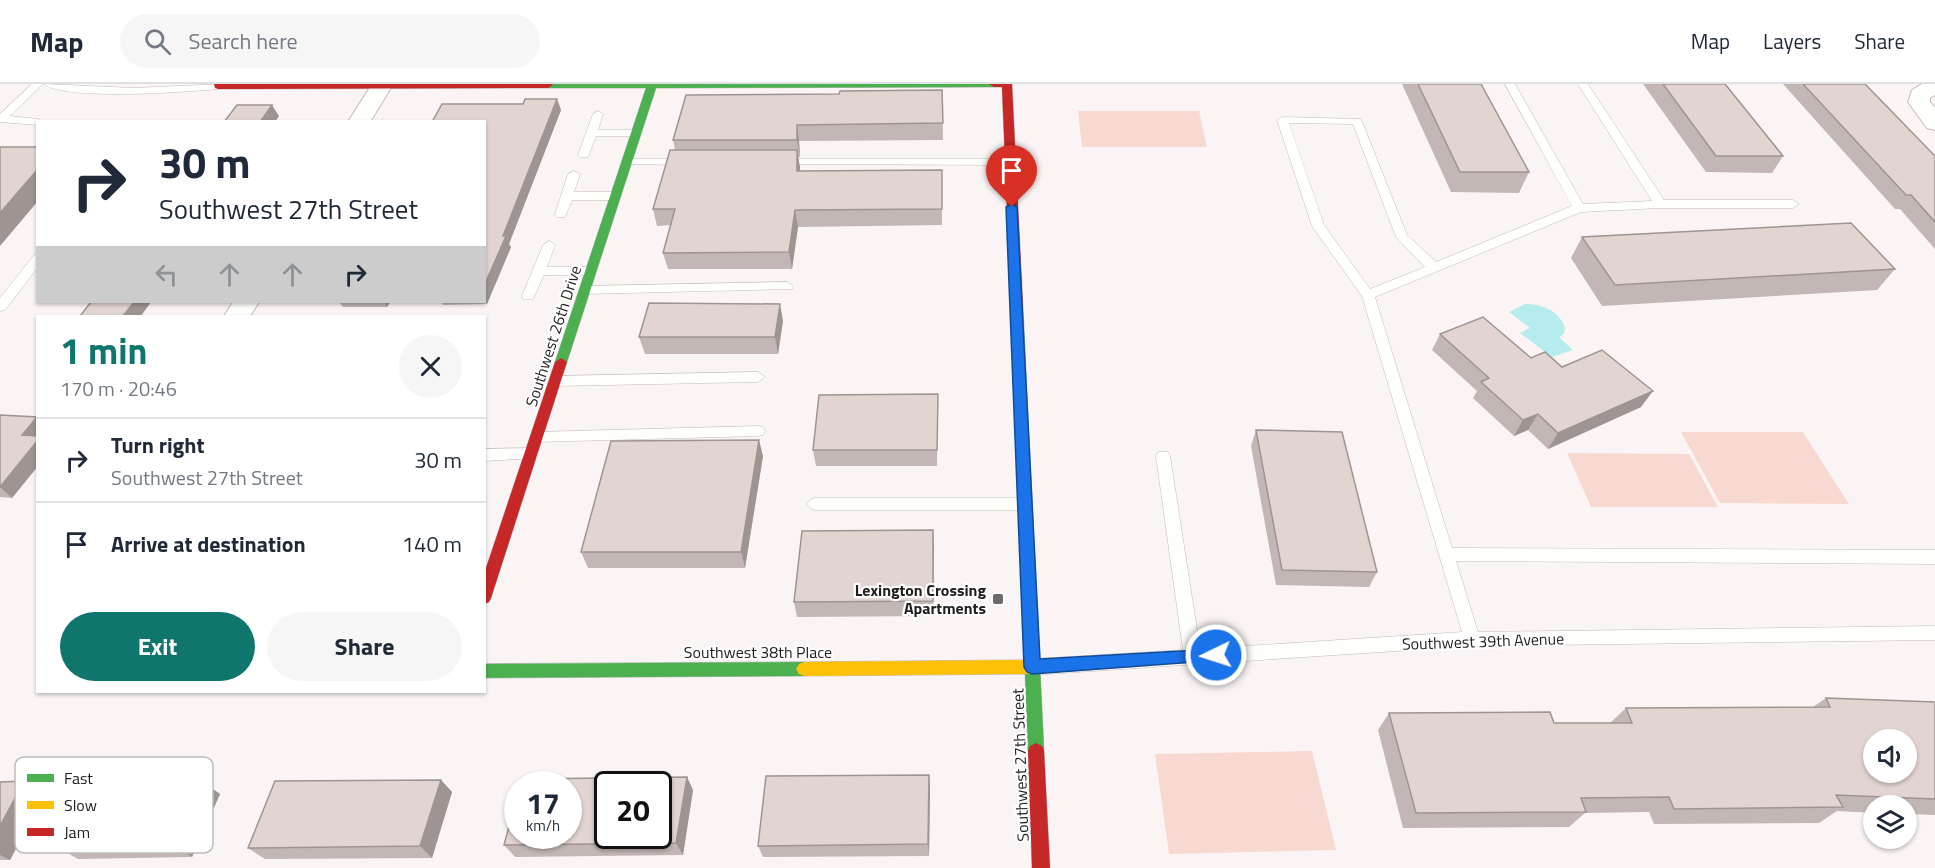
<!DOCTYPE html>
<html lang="en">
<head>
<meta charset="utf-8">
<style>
	:root { --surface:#fff; --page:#f6f6f7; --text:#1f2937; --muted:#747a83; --line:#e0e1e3; --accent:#0f766e }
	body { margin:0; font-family:"Titillium Web",sans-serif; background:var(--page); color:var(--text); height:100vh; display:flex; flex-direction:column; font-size:22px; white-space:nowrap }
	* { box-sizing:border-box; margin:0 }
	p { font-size:20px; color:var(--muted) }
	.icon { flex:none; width:33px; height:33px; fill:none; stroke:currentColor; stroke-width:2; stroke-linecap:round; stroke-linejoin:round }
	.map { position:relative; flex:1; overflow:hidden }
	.details { position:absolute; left:36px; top:231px; width:450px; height:378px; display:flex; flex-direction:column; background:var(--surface); border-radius:0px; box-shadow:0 2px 4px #0004 }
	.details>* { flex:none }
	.guide { position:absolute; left:36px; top:36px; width:450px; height:183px; border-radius:0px; box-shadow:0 2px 4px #0004; background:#fff; color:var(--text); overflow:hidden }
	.fabs { position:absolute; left:1863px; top:645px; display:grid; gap:12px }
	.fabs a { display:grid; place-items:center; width:54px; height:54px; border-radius:50%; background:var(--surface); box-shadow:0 2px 4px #0004; font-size:30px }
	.speed { position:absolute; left:504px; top:687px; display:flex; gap:12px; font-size:30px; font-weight:700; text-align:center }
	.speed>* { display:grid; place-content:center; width:78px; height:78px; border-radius:50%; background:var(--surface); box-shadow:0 2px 4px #0004; line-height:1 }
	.speed small { font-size:15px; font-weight:400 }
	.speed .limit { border:3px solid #111; border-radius:9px; background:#fff; color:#111 }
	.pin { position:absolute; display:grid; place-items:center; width:51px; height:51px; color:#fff; margin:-62px -26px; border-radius:50% 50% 50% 0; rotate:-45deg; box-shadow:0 0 6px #0007 }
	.pin .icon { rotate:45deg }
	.me { position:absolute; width:66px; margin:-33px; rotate:266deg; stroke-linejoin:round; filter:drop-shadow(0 0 4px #0008) }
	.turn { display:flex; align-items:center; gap:21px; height:126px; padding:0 24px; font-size:27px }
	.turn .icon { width:78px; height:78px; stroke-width:2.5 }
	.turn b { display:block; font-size:42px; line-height:51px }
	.lanes { display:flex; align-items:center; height:57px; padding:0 24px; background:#0003; justify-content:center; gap:30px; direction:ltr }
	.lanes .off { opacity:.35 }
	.round { display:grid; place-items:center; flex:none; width:63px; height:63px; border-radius:32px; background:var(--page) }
	.overview { display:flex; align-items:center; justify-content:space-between; height:102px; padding:0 24px }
	h1 { font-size:36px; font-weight:700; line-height:45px; color:var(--accent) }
	.action { display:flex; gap:12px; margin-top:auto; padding:12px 24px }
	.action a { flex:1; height:69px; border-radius:36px; background:var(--accent); color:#fff; font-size:24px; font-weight:700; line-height:69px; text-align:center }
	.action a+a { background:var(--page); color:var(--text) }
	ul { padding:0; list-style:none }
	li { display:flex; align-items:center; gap:18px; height:84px; padding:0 24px; border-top:2px solid var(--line) }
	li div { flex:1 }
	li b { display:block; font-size:22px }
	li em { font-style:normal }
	header { display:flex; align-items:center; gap:36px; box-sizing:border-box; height:84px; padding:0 30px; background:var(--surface); border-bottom:2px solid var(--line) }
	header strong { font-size:28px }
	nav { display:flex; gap:33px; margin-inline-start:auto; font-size:21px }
	.search { width:420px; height:54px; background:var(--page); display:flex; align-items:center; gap:15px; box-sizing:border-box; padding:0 21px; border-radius:33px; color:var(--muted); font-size:22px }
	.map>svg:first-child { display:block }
</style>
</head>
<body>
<header>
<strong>Map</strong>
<div class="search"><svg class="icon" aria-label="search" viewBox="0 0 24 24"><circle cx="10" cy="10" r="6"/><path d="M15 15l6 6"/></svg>Search here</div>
<nav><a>Map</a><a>Layers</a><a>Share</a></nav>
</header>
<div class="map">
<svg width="1935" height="784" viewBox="0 0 1935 784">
	<rect width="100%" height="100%" fill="#faf5f4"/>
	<path fill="#f8d9d2" d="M1078 27H1199L1207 63H1082Z
		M1681 348H1803L1849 420 1720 419Z
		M1567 369 1689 370 1718 423H1591Z
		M1312 667 1336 766 1169 770 1155 670Z"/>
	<path fill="#b7ecee" d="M1525 220C1542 220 1558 226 1565 243L1564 250 1559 253 1573 266 1552 273 1520 249 1530 244 1509 228Z"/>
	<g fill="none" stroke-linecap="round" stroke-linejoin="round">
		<g stroke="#c0bcbb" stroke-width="1">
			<path id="lane" d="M32 0H43L10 32 38 35 43 38H38V41L0 38V30Z
				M44 0 134 4 222 0 223 2 218 5C187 8 65 17 44 0Z
				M1505 0H1515L1583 120 1652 117 1578 0H1588L1664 116H1793L1799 120 1793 124H1660L1581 128 1375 213 1452 464 1935 466V480L1456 477 1478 548 1935 542V556L1472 562 1032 591 1026 588 1023 583 1026 578 1032 575 1183 566 1156 372 1158 368H1168L1170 372 1200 565 1462 548 1362 212 1312 142 1277 36 1282 33 1361 35 1407 151 1436 178 1572 122ZM1289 39 1353 40 1396 153 1425 183 1370 205 1324 141Z
				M598 27 603 30 598 46H637L643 49 637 52H596L588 73H580L578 71 593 30Z
				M627 75H686L692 78 686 81 623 80 621 78Z
				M779 75H1010L1016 78 1010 81 775 80V76Z
				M574 87 580 90 574 108H616L622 112 616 116H572L565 133H557L555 130 568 90Z
				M549 157 555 161 547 183H591L597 187 591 191H544L533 215H523L522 212 543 161Z
				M38 170V183L5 226 0 227V214L34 171Z
				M787 198 793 202 792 205 585 210 579 206 585 202Z
				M758 288 765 293 758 298 555 302 548 297 555 292Z
				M758 342 763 343 765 347 763 351 758 352 537 358 532 357 530 353 532 349 537 348Z
				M531 364 536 366 538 370 536 374 484 377V365Z
				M815 414H1025L1030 416 1033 420 1030 424 1025 426H815L810 424 807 420 810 416Z"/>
		</g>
		<g stroke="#c0bcbb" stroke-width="2">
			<path id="street" d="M372 0H390L392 2 370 38H348Z
				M1922 0H1935V11L1930 14V18L1935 24V46L1927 44 1908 18 1912 6Z
				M233 218H259L250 232H224Z"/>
		</g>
		<g stroke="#c0bcbb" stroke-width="1">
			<path id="fast" d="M544 0H999L994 3 656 4 567 278 561 282 555 278 646 4H548L545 3Z
				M1017 219 1023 223 1044 667 1042 672 1036 675 1030 672 1028 667 1011 223Z
				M804 578 809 580 812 585 809 590 804 592 484 594V580Z"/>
		</g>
		<g stroke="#c0bcbb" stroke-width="1">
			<path id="slow" d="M1032 576 1037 578 1040 583 1037 588 1032 590 804 592 799 590 796 585 799 580 804 578Z"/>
		</g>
		<g stroke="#c0bcbb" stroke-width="1">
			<path id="jam" d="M214 0H552L553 1 548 4 218 5 215 4Z
				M989 0H1012L1023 223 1017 227 1011 223 1002 3H994Z
				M561 274 567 278 491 514 489 518 484 520V490L555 278Z
				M1036 659 1042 662 1044 667 1050 784H1032L1028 667 1030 662Z"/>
		</g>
		<use href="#lane" fill="#fefefd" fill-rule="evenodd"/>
		<use href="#street" fill="#fefefd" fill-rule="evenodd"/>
		<use href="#fast" fill="#4caf50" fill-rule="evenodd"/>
		<use href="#slow" fill="#ffc107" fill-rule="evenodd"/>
		<use href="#jam" fill="#c62828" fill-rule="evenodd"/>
	</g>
	<path fill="#c2b7b4" d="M1402 0H1481L1529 88 1519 109 1451 108Z
		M1643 0H1725L1783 72 1772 89 1706 88Z
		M1783 0H1865L1935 72V165L1900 125H1895Z
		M942 6 943 56 799 57 800 73H798L800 87 942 86V141L798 143 792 185H668L663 169 670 141 657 142 653 125 675 66 673 56 839 10Z
		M557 15 561 26 509 160 511 163 487 220 443 221 441 218H484V38L523 20Z
		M1582 153 1895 185 1877 206 1602 222 1571 174Z
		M339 218H390L387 223H343Z
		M783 237 778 270H645L639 253Z
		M1440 250 1562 283 1641 323 1548 365 1528 346 1514 352 1473 314 1477 307 1432 266Z
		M938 327 937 382H816L813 366Z
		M0 331 38 333V382L12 414 0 413Z
		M1256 346 1377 488 1369 503 1276 501 1251 362Z
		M763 372 745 484H588L581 468Z
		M933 446V532L797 533 794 518Z
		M1826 614 1935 618V731L1906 730V722H1874V729L1837 727 1819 739 1654 740 1649 728 1585 729 1569 743 1403 744 1378 646 1389 629 1554 639H1610L1626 624 1813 623Z
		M929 691 930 703 929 772 763 773 758 762Z
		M441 696 452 708 432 774 265 775 248 764Z
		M0 698 45 710 10 776H0Z
		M203 698 220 710 192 773 78 775 57 763Z
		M693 706 683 771 515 773 504 761Z"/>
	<path fill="#9e9592" d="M557 15 561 26 509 160 511 163 487 220 484 215V202L503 152Z
		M272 21 279 32 275 38H260Z
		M797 41 799 57 800 73 797 56Z
		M797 66 800 83V103L797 87Z
		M38 85V117L0 162V129Z
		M795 126 798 143 792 185 789 168Z
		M134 218H151L141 232H123Z
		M385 218H390L387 223Z
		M780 220 783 237 778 270 775 253Z
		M1653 307 1641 323 1548 365 1558 349Z
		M1538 330 1528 346 1514 352 1523 336Z
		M38 333V382L12 414 0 403 22 351Z
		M759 356 763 372 745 484 741 468Z
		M933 446 934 461 933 532Z
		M929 691 930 703 929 772 928 760Z
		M687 693 693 706 683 771 676 759Z
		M441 696 452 708 432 774 420 762Z
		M24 697 45 710 10 776 0 771V742Z
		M203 698 220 710 192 773 174 762Z"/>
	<path fill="#e2d5d1" stroke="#9e9592" stroke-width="1.5" fill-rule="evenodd" d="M1418 0H1481L1529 88H1460Z
		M1663 0H1725L1783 72H1716Z
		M1803 0H1865L1935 72V138L1911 111H1906Z
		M942 6 943 39 797 41V56H673L686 11 839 10 840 7Z
		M525 15H557L503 152H506L484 202V38H432L442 20H523Z
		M237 21H272L260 38H224Z
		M0 63H38V85L0 129Z
		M670 66H797V87L942 86V125L795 126 789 168 663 169 675 125H653Z
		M1851 139 1895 185 1615 201 1582 153Z
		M91 218H134L123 232H80Z
		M649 219 780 220 775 253H639Z
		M1483 233 1531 274 1545 268 1562 283 1602 266 1653 307 1558 349 1538 330 1523 336 1481 298 1489 294 1440 250Z
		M938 310 937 366H813L819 311Z
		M0 331 37 333 22 351 38 352V356L0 403Z
		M1256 346 1342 348 1377 488 1282 486Z
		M759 356 741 468H581L611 357Z
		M933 446V517L794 518 802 447Z
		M1826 614 1935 618V715L1836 711 1843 723 1674 725 1669 713 1581 714 1586 728 1416 729 1389 629 1550 628 1554 639H1632L1626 624 1830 623ZM1874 656H1906V688H1874Z
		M929 691 928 760 758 762 766 692Z
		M687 693 676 759 504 761 518 709V752H568V700H520L521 695ZM608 700H658V752H608Z
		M441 696 420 762 248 764 275 697Z
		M24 697 0 742V698Z"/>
	<path fill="#1a73e8" stroke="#114b97" stroke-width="1.5" d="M1012 120 1017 123 1040 575 1216 565 1222 567 1224 571 1222 576 1032 590 1027 588 1024 583 1006 123Z"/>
	<rect fill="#6e6a69" stroke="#fff" stroke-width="2" x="992" y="509" width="12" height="12" rx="3"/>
	<g text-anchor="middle" stroke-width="4.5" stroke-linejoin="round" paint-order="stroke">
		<g font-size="16" fill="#221f1e" stroke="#fff">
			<text transform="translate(553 252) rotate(-72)" y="6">Southwest 26th Drive</text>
			<text transform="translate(1483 557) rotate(-2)" y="6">Southwest 39th Avenue</text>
			<text x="758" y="574">Southwest 38th Place</text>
			<text transform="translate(1020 681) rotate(-92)" y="6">Southwest 27th Street</text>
		</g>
		<g font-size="16" font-weight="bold" fill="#221f1e" stroke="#fff" text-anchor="end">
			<text x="986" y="512">Lexington Crossing<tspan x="986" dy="18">Apartments</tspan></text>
		</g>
	</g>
	<rect x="15" y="673" width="198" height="96" rx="9" fill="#fff" stroke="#bdbcbc" stroke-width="1.5"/>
	<rect x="27" y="690" width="27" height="8" fill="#4caf50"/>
	<rect x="27" y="717" width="27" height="8" fill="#ffc107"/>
	<rect x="27" y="744" width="27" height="8" fill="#c62828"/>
	<g font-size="16" fill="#221f1e">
		<text x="64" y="700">Fast</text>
		<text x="64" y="727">Slow</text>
		<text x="64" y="754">Jam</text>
	</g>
</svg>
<div class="fabs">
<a><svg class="icon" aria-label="sound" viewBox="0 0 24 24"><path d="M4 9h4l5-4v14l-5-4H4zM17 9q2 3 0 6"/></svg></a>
<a><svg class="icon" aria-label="layers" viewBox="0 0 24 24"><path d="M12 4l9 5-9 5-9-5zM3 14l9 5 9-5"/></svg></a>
</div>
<div class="speed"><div>17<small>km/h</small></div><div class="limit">20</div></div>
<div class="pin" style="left:1012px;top:123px;background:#d93025"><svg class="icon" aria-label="arrive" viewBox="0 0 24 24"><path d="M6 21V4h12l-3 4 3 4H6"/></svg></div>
<svg class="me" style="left:1216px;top:571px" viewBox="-20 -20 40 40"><circle r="17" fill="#1a73e8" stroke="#fff" stroke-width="3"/><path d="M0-11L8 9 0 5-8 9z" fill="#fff"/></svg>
<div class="guide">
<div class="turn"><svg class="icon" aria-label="right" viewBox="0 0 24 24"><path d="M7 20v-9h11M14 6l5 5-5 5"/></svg><div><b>30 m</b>Southwest 27th Street</div></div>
<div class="lanes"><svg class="icon off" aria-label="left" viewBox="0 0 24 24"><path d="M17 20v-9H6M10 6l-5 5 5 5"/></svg><svg class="icon off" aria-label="ahead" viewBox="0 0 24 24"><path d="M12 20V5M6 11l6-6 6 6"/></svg><svg class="icon off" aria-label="ahead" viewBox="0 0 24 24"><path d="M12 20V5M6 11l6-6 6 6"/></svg><svg class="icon" aria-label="right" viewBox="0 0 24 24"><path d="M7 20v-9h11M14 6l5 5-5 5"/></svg></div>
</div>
<section class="details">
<div class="overview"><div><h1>1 min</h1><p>170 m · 20:46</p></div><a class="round"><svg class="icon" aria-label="close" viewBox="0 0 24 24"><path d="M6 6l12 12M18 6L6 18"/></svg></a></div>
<ul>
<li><svg class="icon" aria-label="right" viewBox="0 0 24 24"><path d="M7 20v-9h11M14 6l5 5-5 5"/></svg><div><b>Turn right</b><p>Southwest 27th Street</p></div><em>30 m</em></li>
<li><svg class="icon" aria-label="arrive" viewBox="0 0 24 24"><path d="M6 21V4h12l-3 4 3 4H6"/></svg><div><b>Arrive at destination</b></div><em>140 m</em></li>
</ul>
<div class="action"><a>Exit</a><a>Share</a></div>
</section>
</div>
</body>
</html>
